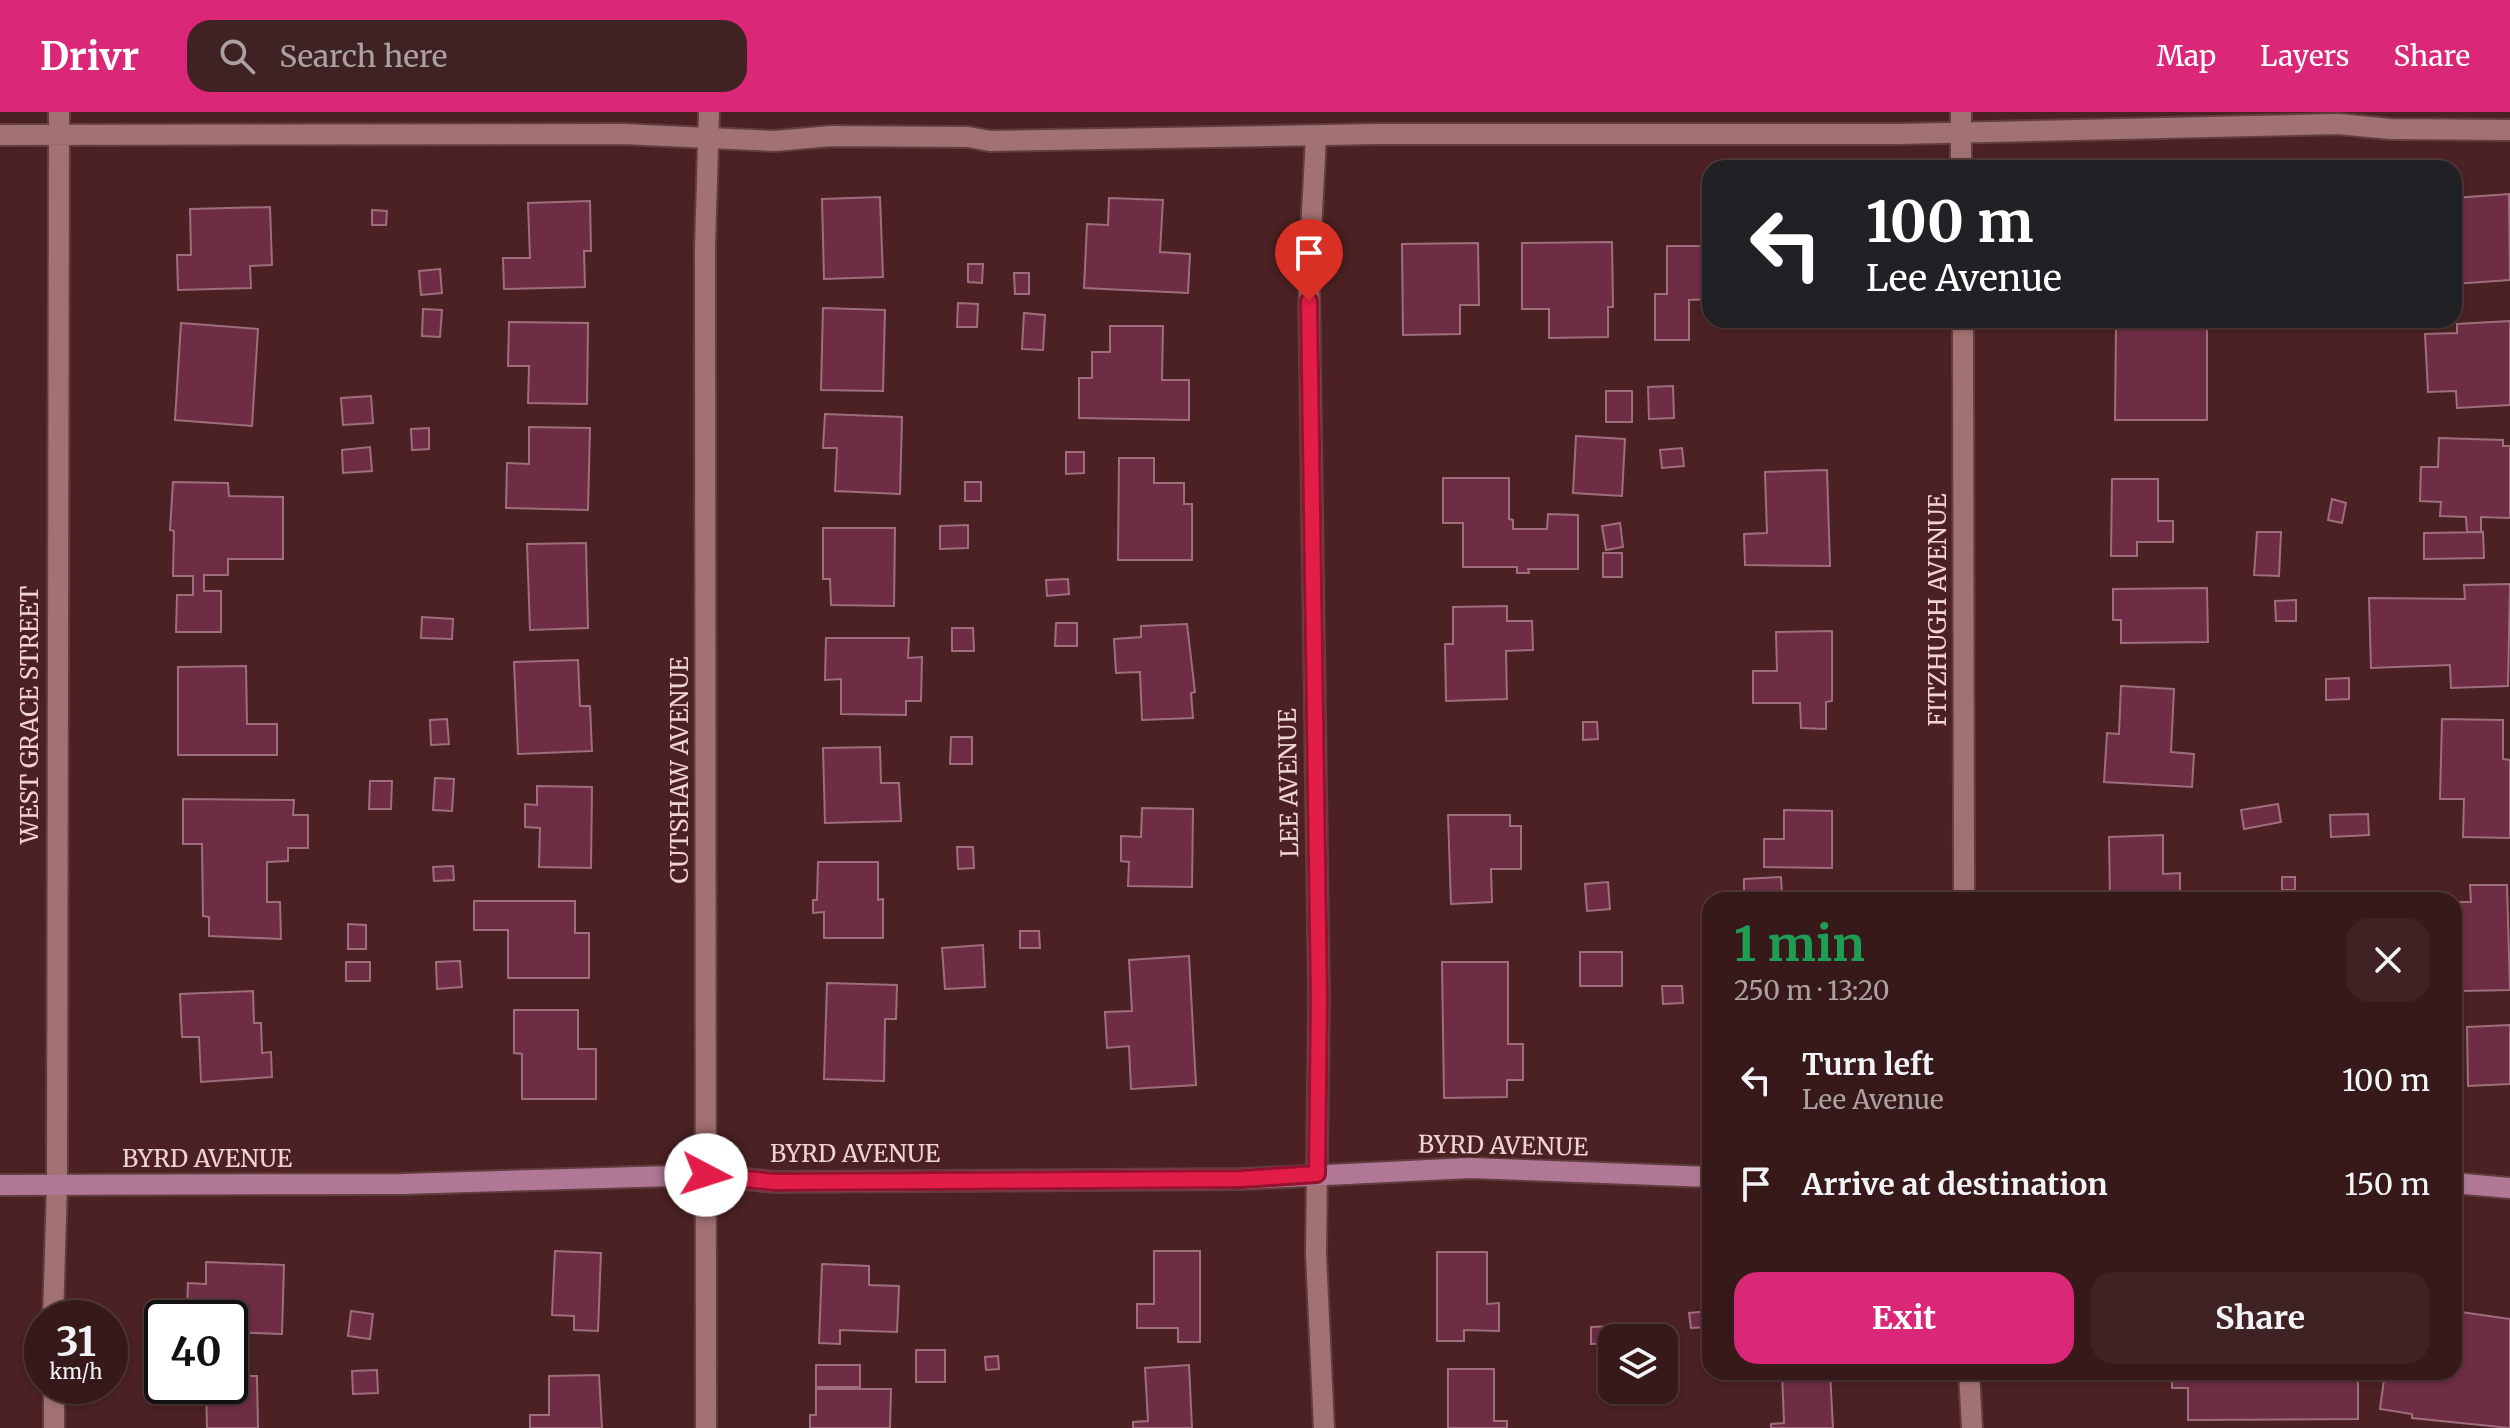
<!DOCTYPE html>
<html lang="en">
<head>
<meta charset="utf-8">
<style>
	:root { --surface:#38191a; --page:#3f2223; --text:#f1f3f6; --muted:#aba0a2; --line:#523839; --accent:#db2777 }
	body { margin:0; font-family:Merriweather,serif; background:var(--page); color:var(--text); height:100vh; display:flex; flex-direction:column; font-size:30px; white-space:nowrap }
	* { box-sizing:border-box; margin:0 }
	p { font-size:26px; color:var(--muted) }
	.icon { flex:none; width:44px; height:44px; fill:none; stroke:currentColor; stroke-width:2; stroke-linecap:round; stroke-linejoin:round }
	.map { position:relative; flex:1; overflow:hidden }
	.sheet { position:absolute; left:1702px; top:780px; width:760px; height:488px; display:flex; flex-direction:column; background:var(--surface); border-radius:24px; box-shadow:0 2px 6px #0004,0 0 0 2px var(--line) }
	.sheet>* { flex:none }
	.hud { position:absolute; left:1702px; top:48px; width:760px; height:168px; border-radius:24px; box-shadow:0 2px 6px #0004,0 0 0 2px var(--line); background:#202124; color:#fff; overflow:hidden }
	.controls { position:absolute; left:1598px; top:1212px; display:grid; gap:16px }
	.controls a { display:grid; place-items:center; width:80px; height:80px; border-radius:16px; background:var(--surface); box-shadow:0 2px 6px #0004,0 0 0 2px var(--line); font-size:40px }
	.speed { position:absolute; left:24px; top:1188px; display:flex; gap:16px; font-size:40px; font-weight:700; text-align:center }
	.speed>* { display:grid; place-content:center; width:104px; height:104px; border-radius:50%; background:var(--surface); box-shadow:0 2px 6px #0004,0 0 0 2px var(--line); line-height:1 }
	.speed small { font-size:20px; font-weight:400 }
	.speed .limit { border:4px solid #111; border-radius:12px; background:#fff; color:#111 }
	.pin { position:absolute; display:grid; place-items:center; width:68px; height:68px; color:#fff; margin:-82px -34px; border-radius:50% 50% 50% 0; rotate:-45deg; box-shadow:0 0 8px #0007 }
	.pin .icon { rotate:45deg }
	.me { position:absolute; width:88px; margin:-44px; rotate:95deg; stroke-linejoin:round; filter:drop-shadow(0 0 6px #0008) }
	.turn { display:flex; align-items:center; gap:28px; height:168px; padding:0 32px; font-size:36px }
	.turn .icon { width:104px; height:104px; stroke-width:2.5 }
	.turn b { display:block; font-size:56px; line-height:68px }
	.round { display:grid; place-items:center; flex:none; width:84px; height:84px; border-radius:24px; background:var(--page) }
	.headline { display:flex; align-items:center; justify-content:space-between; height:136px; padding:0 32px }
	h1 { font-size:48px; font-weight:700; line-height:60px; color:#1e9e55 }
	.primary-button { display:flex; gap:16px; margin-top:auto; padding:16px 32px }
	.primary-button a { flex:1; height:92px; border-radius:24px; background:var(--accent); color:#fff; font-size:32px; font-weight:700; line-height:92px; text-align:center }
	.primary-button a+a { background:var(--page); color:var(--text) }
	ul { padding:0; list-style:none }
	li { display:flex; align-items:center; gap:24px; height:104px; padding:0 32px }
	li div { flex:1 }
	li b { display:block; font-size:30px }
	li em { font-style:normal }
	header { display:flex; align-items:center; gap:48px; box-sizing:border-box; height:112px; padding:0 40px; background:var(--accent); color:#fff }
	header strong { font-size:38px }
	nav { display:flex; gap:44px; margin-inline-start:auto; font-size:28px }
	.search { width:560px; height:72px; background:var(--page); display:flex; align-items:center; gap:20px; box-sizing:border-box; padding:0 28px; border-radius:24px; color:var(--muted); font-size:30px }
	.map>svg:first-child { display:block }
</style>
</head>
<body>
<header>
<strong>Drivr</strong>
<div class="search"><svg class="icon" aria-label="search" viewBox="0 0 24 24"><circle cx="10" cy="10" r="6"/><path d="M15 15l6 6"/></svg>Search here</div>
<nav><a>Map</a><a>Layers</a><a>Share</a></nav>
</header>
<div class="map">
<svg width="2510" height="1316" viewBox="0 0 2510 1316">
	<rect width="100%" height="100%" fill="#4b2123"/>
	<path fill="#6e2c45" stroke="#9e6e7d" stroke-width="2" d="M2509 82 2510 168 2454 172V86Z
		M880 85 883 165 824 167 822 87Z
		M1109 86 1163 88 1160 140 1190 142 1188 181 1084 176 1087 112 1108 113Z
		M590 89 591 139H584L585 175 504 177 503 146H530L528 91Z
		M270 95 272 153 250 154 251 176 178 178 177 143H191L190 97Z
		M372 98 387 99 386 113H372Z
		M1612 130 1613 195H1608V225L1549 226V197H1522V131Z
		M1478 131 1479 193H1460V222L1403 223 1402 132Z
		M1667 134H1710V187L1689 188V228H1655V182H1667Z
		M968 152H983L982 171 968 170Z
		M440 157 442 181 421 183 419 159Z
		M1014 161H1029V182H1015Z
		M958 191 978 192 977 215H957Z
		M823 196 885 198 883 279 821 278Z
		M423 197 442 198 440 225 422 224Z
		M1024 201 1045 203 1043 238 1022 237Z
		M1793 208H1874V214L1793 213Z
		M2510 209V293L2457 296 2456 279 2428 280 2425 222 2457 221V212Z
		M509 210 588 211 587 292 528 291 529 254H508Z
		M181 211 258 217 252 314 175 308Z
		M1110 214H1163L1162 268H1189V308L1079 306V266H1092V240H1110Z
		M2116 216 2207 217V308H2115Z
		M1673 274 1674 306 1649 307 1648 275Z
		M1606 279H1632V310H1606Z
		M371 284 373 311 343 313 341 286Z
		M825 302 902 305 900 382 835 379 837 336H823Z
		M529 315 590 316 588 398 506 396 507 351 529 352Z
		M429 316V337L412 338 411 317Z
		M1576 324 1625 327 1622 384 1573 381Z
		M2439 326 2503 328V334H2510V406L2481 405V420H2467L2466 405 2440 404 2441 390 2420 389 2421 355H2438Z
		M370 335 372 359 343 361 342 338Z
		M1682 336 1684 354 1662 356 1660 338Z
		M1066 340H1084V361L1066 362Z
		M1119 346H1154V371H1184V392H1192V448H1118Z
		M1827 358 1830 454 1745 453 1744 422 1767 421 1765 360Z
		M1443 366H1509V407L1513 408V417H1547L1548 402 1578 403V457H1528L1529 461H1517V455H1463V411H1443Z
		M2112 367H2158V409H2173V430H2137V444H2111Z
		M173 370 228 371 229 384 283 385V447H228V463H204V479H221V520H176L177 483H193V464H173L174 419 170 418Z
		M965 370H981V389H965Z
		M2332 387 2346 391 2342 411 2328 408Z
		M1620 411 1623 435 1606 438 1602 414Z
		M968 413V436L940 437V414Z
		M823 416H895L894 494 831 493 830 467H823Z
		M2257 420H2281L2279 464 2254 463Z
		M2483 420 2484 446 2424 447V421Z
		M586 431 588 516 530 518 527 432Z
		M1603 441H1622V465H1603Z
		M1068 467 1069 482 1047 484 1046 468Z
		M2510 472 2508 574 2451 576 2450 553 2371 556 2369 486 2465 487 2464 473Z
		M2207 476 2208 530 2121 531V508H2113V477Z
		M2296 488V509H2276L2275 489Z
		M1507 494V509H1532L1533 538 1506 539 1507 587 1446 589 1445 532H1453V495Z
		M422 505 453 507 452 527 421 526Z
		M1056 511H1077V534H1055Z
		M1187 512 1195 580 1191 581 1193 606 1142 608 1140 560 1116 561 1114 527 1141 525V514Z
		M952 516H973L974 539H952Z
		M1832 519V589L1826 590V617L1801 616 1800 591H1753V559H1777L1776 520Z
		M826 526H909L908 546 922 545 921 589H906V603L841 602V567L825 568Z
		M578 548 580 594H590L592 639 518 642 514 550Z
		M246 554 247 612H277V643H178V555Z
		M2349 566V587L2326 588V567Z
		M2121 574 2174 577 2171 640 2194 642 2192 675 2104 670 2107 621 2119 622Z
		M447 607 449 632 431 633 430 608Z
		M2442 607 2503 608V647L2510 648V726L2463 725 2464 687H2440Z
		M1583 610H1597L1598 627 1583 628Z
		M951 625H972V652H950Z
		M880 635 881 671H899L901 709 825 711 823 636Z
		M435 666 454 667 452 699 433 698Z
		M370 669H392L391 697H369Z
		M537 674 592 675 591 756 539 755 540 716 525 715V692L537 693Z
		M183 687 294 688 293 703H308V736H288V749L267 750V790H280L281 827 209 824V805L203 804 202 732H183Z
		M2278 692 2281 710 2244 717 2241 698Z
		M1142 696 1193 697 1192 775 1128 774 1129 750 1121 749V724L1141 725Z
		M1784 698 1832 699V756L1764 755V727H1784Z
		M2368 702 2369 723 2331 725 2330 703Z
		M1448 703H1510V714H1521V757H1491L1492 790 1451 792Z
		M2163 723V762L2180 761V788H2110L2109 725Z
		M957 735H973L974 756 958 757Z
		M818 750H878V788L883 787V826H824V800L813 801V788H817Z
		M453 754 454 768 434 769 433 755Z
		M1781 765 1782 783 1744 784V767Z
		M2282 765H2295V778H2282Z
		M1608 770 1610 797 1587 799 1585 772Z
		M2470 773H2507L2510 878 2463 879V863H2454V790H2471Z
		M474 789H575V821H589V866H508V818H474Z
		M348 812 366 813V837H348Z
		M1020 819H1039L1040 836H1020Z
		M983 833 985 875 945 877 942 836Z
		M1580 840H1622V874H1580Z
		M1189 844 1196 973 1131 977 1129 934 1107 936 1105 900 1132 899 1129 848Z
		M460 849 462 875 437 877 436 850Z
		M346 850H370V869H346Z
		M1442 850H1508V932H1523V968H1507V985L1444 986Z
		M827 871 897 873 896 907H885L884 969 824 967Z
		M1662 874H1682L1683 891 1663 892Z
		M253 879 254 911H261L262 941 271 940 272 965 201 970 199 925H182L180 882Z
		M514 898H578V937H596V987H522V942L514 941Z
		M2510 913V972L2468 974 2467 915Z
		M555 1139 601 1141 598 1219 574 1218V1204L552 1203Z
		M1154 1139H1200V1230H1178V1216H1137V1192H1154Z
		M1437 1140H1487V1192L1499 1191V1219L1464 1218V1229H1437Z
		M206 1150 284 1153 282 1222 230 1220V1206H208V1199L187 1198 188 1171 206 1172Z
		M822 1152 869 1154V1173L899 1174 897 1220 840 1218V1232L819 1231Z
		M351 1199 373 1202 370 1227 348 1224Z
		M1710 1199V1215L1691 1216 1689 1201Z
		M2454 1199 2510 1207V1316L2412 1306V1302L2380 1297 2385 1260H2454Z
		M1613 1214 1612 1231 1591 1232V1215Z
		M916 1238H945V1270H916Z
		M998 1244 999 1257 986 1258 985 1245Z
		M816 1253H860V1275H816Z
		M1189 1253 1192 1316H1133V1310L1148 1309 1145 1256Z
		M1448 1257H1494V1309H1507V1316H1448Z
		M377 1258 378 1281 353 1282 352 1259Z
		M1782 1260H1830L1833 1316H1771V1312L1784 1311Z
		M2172 1260H2358V1307L2188 1308V1276H2172Z
		M599 1263 602 1316H530V1303H549V1264Z
		M230 1264H257L258 1316H207L206 1274H230Z
		M816 1277H891L890 1316H810V1303H816Z"/>
	<g fill="none" stroke-linecap="round" stroke-linejoin="round">
		<g stroke="#613d40" stroke-width="24">
			<path id="street" d="M1961 0V56
				M0 23 622 22 775 29 831 24 968 25 990 29 1378 22H1898L2338 12 2390 17 2510 18
				M1316 24 1309 158 1310 249 1319 886 1316 1142 1324 1316
				M1963 208 1964 788
				M53 1206 57 1073 59 0
				M1969 1260 1972 1316
				M54 1274V1316
				M706 1316 705 135 709 0"/>
		</g>
		<g stroke="#613d40" stroke-width="24">
			<path id="secondary" d="M2454 1071 2510 1076
				M0 1073 402 1072 706 1063 775 1070 1242 1067 1470 1056 1710 1065"/>
		</g>
		<use href="#street" stroke="#a27171" stroke-width="20"/>
		<use href="#secondary" stroke="#b07894" stroke-width="20"/>
	</g>
	<g fill="none" stroke-linecap="round" stroke-linejoin="round">
		<g stroke="#92132f" stroke-width="20">
			<path id="route" d="M706 1063 775 1070 1242 1067 1317 1062 1319 886 1309 189"/>
		</g>
		<use href="#route" stroke="#e11d48" stroke-width="14"/>
	</g>
	<g text-anchor="middle" stroke-width="8" stroke-linejoin="round" paint-order="stroke">
		<g font-size="24" fill="#f0d4d4" stroke="#4b2123">
			<text transform="translate(1938 498) rotate(-90)" y="8">FITZHUGH AVENUE</text>
			<text transform="translate(30 603) rotate(-90)" y="8">WEST GRACE STREET</text>
			<text transform="translate(680 658) rotate(-90)" y="8">CUTSHAW AVENUE</text>
			<text transform="translate(1289 671) rotate(-91)" y="8">LEE AVENUE</text>
			<text transform="translate(1503 1034) rotate(1)" y="8">BYRD AVENUE</text>
			<text x="855" y="1050">BYRD AVENUE</text>
			<text x="207" y="1055">BYRD AVENUE</text>
		</g>
	</g>
</svg>
<div class="controls">
<a><svg class="icon" aria-label="layers" viewBox="0 0 24 24"><path d="M12 4l9 5-9 5-9-5zM3 14l9 5 9-5"/></svg></a>
</div>
<div class="speed"><div>31<small>km/h</small></div><div class="limit">40</div></div>
<div class="pin" style="left:1309px;top:189px;background:#d93025"><svg class="icon" aria-label="arrive" viewBox="0 0 24 24"><path d="M6 21V4h12l-3 4 3 4H6"/></svg></div>
<svg class="me" style="left:706px;top:1063px" viewBox="-20 -20 40 40"><circle r="19" fill="#fff"/><path d="M0-13L10 11 0 6-10 11z" fill="#e11d48"/></svg>
<div class="hud">
<div class="turn"><svg class="icon" aria-label="left" viewBox="0 0 24 24"><path d="M17 20v-9H6M10 6l-5 5 5 5"/></svg><div><b>100 m</b>Lee Avenue</div></div>
</div>
<section class="sheet">
<div class="headline"><div><h1>1 min</h1><p>250 m · 13:20</p></div><a class="round"><svg class="icon" aria-label="close" viewBox="0 0 24 24"><path d="M6 6l12 12M18 6L6 18"/></svg></a></div>
<ul>
<li><svg class="icon" aria-label="left" viewBox="0 0 24 24"><path d="M17 20v-9H6M10 6l-5 5 5 5"/></svg><div><b>Turn left</b><p>Lee Avenue</p></div><em>100 m</em></li>
<li><svg class="icon" aria-label="arrive" viewBox="0 0 24 24"><path d="M6 21V4h12l-3 4 3 4H6"/></svg><div><b>Arrive at destination</b></div><em>150 m</em></li>
</ul>
<div class="primary-button"><a>Exit</a><a>Share</a></div>
</section>
</div>
</body>
</html>
